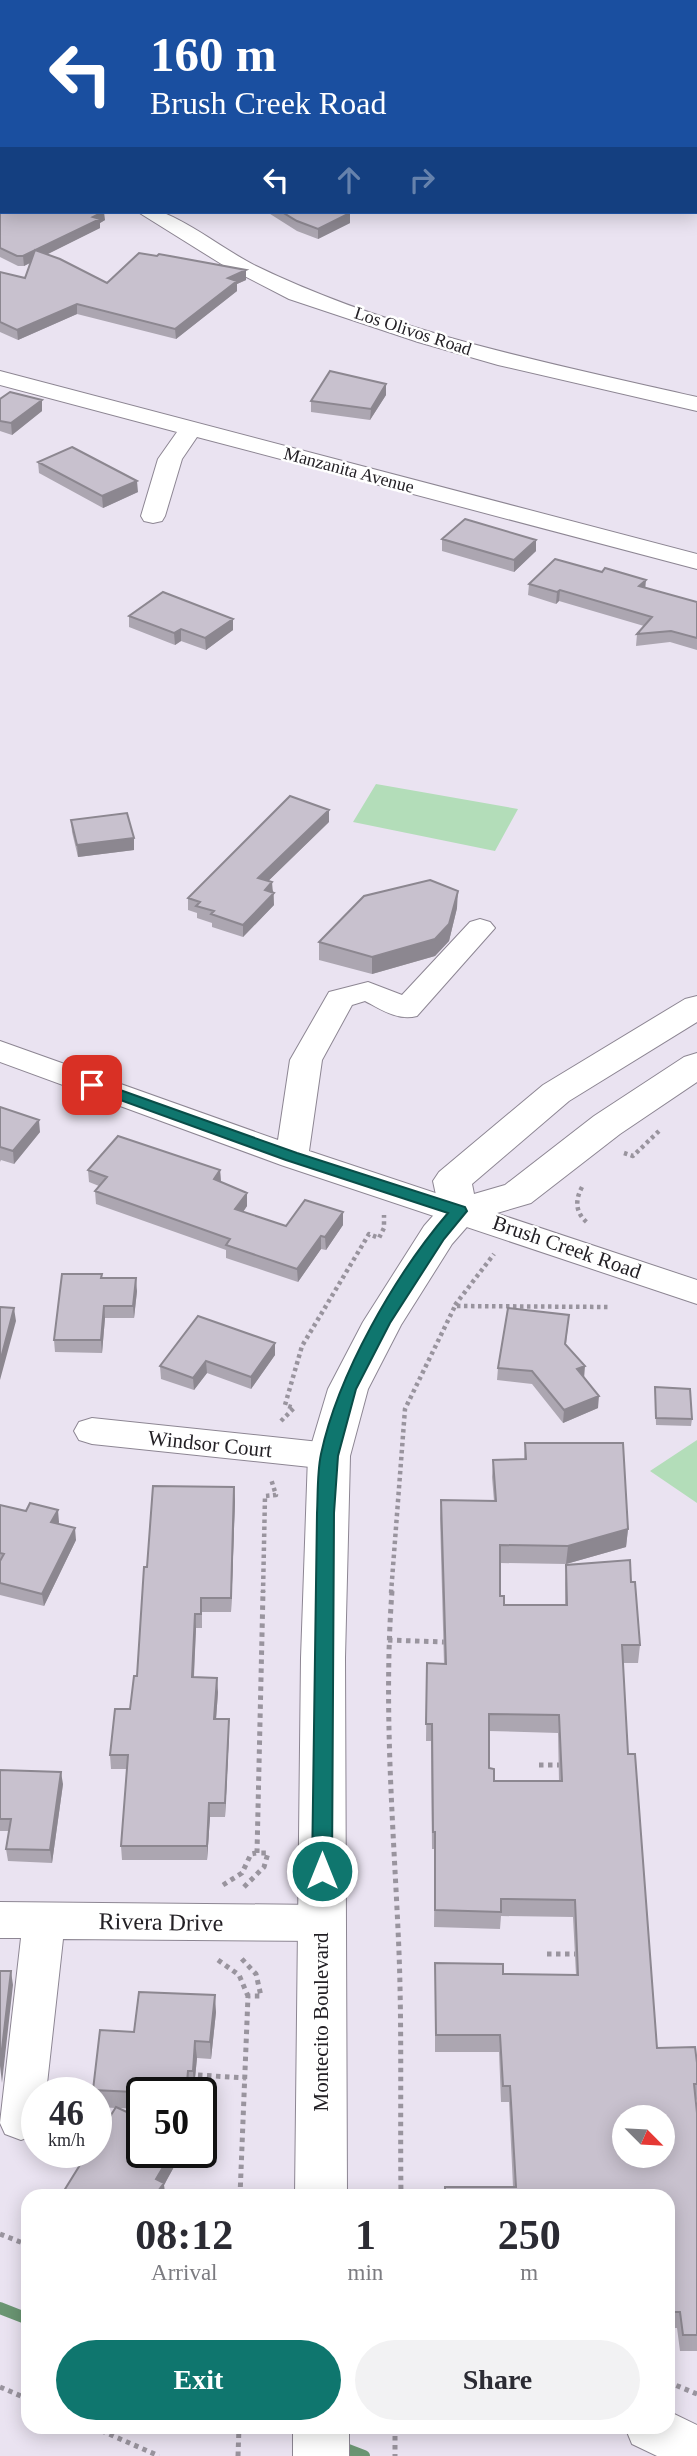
<!DOCTYPE html>
<html lang="en">
<head>
<meta charset="utf-8">
<style>
	:root { --surface:#fff; --page:#f2f2f3; --text:#2b2b33; --muted:#7c7c81; --accent:#0f766e }
	body { margin:0; font-family:"Times New Roman",serif; background:var(--page); color:var(--text); height:100vh; display:flex; flex-direction:column; font-size:26px; white-space:nowrap }
	* { box-sizing:border-box; margin:0 }
	p { font-size:23px; color:var(--muted) }
	.icon { flex:none; width:38px; height:38px; fill:none; stroke:currentColor; stroke-width:2; stroke-linecap:round; stroke-linejoin:round }
	.map { position:relative; flex:1; overflow:hidden }
	.details { position:absolute; left:21px; top:2189px; width:654px; height:245px; display:flex; flex-direction:column; background:var(--surface); border-radius:21px; box-shadow:0 4px 18px #0003 }
	.details>* { flex:none }
	.guide { position:absolute; left:0px; top:0px; width:698px; height:214px; box-shadow:0 4px 18px #0003; background:#1a4fa0; color:#fff; overflow:hidden }
	.needle { width:46px; rotate:114deg }
	.controls { position:absolute; left:612px; top:2105px; display:grid; gap:14px }
	.controls a { display:grid; place-items:center; width:63px; height:63px; border-radius:50%; background:var(--surface); box-shadow:0 4px 18px #0003; font-size:35px }
	.speed { position:absolute; left:21px; top:2077px; display:flex; gap:14px; font-size:35px; font-weight:700; text-align:center }
	.speed>* { display:grid; place-content:center; width:91px; height:91px; border-radius:50%; background:var(--surface); box-shadow:0 4px 18px #0003; line-height:1 }
	.speed small { font-size:18px; font-weight:400 }
	.speed .limit { border:4px solid #111; border-radius:10px; background:#fff; color:#111 }
	.pin { position:absolute; display:grid; place-items:center; width:60px; height:60px; color:#fff; margin:-30px; border-radius:14px; box-shadow:0 4px 10px #0006 }
	.me { position:absolute; width:77px; margin:-38px; rotate:0deg; stroke-linejoin:round; filter:drop-shadow(0 0 5px #0008) }
	.turn { display:flex; align-items:center; gap:24px; height:147px; padding:0 35px; font-size:32px }
	.turn .icon { width:91px; height:91px; stroke-width:2.5 }
	.turn b { display:block; font-size:49px; line-height:60px }
	.lanes { display:flex; align-items:center; height:66px; padding:0 35px; background:#0003; justify-content:center; gap:35px; direction:ltr }
	.lanes .off { opacity:.35 }
	.eta { display:flex; justify-content:space-evenly; align-items:center; height:119px; text-align:center }
	.eta b { font-size:42px; font-weight:700; line-height:49px }
	.button { display:flex; gap:14px; margin-top:auto; padding:14px 35px }
	.button a { flex:1; height:80px; border-radius:42px; background:var(--accent); color:#fff; font-size:28px; font-weight:700; line-height:80px; text-align:center }
	.button a+a { background:var(--page); color:var(--text) }
	.map>svg:first-child { display:block }
</style>
</head>
<body>
<div class="map">
<svg width="697" height="2456" viewBox="0 0 697 2456">
	<rect width="100%" height="100%" fill="#eae3f1"/>
	<path fill="#b3ddb9" d="M376 784 518 809 495 851 353 822Z
		M697 1440V1503L650 1471Z"/>
	<g fill="none" stroke-linecap="round" stroke-linejoin="round">
		<path stroke="#6b9673" stroke-width="12" d="M0 2308 28 2319
			M338 2446 364 2456"/>
		<g stroke="#8d8693" stroke-width="2">
			<path id="minor" d="M163 0H182L184 2H164Z
				M672 0H696L697 3 673 2Z
				M0 112 2 113V125L0 124Z
				M138 212C145 212 157 210 164 213 194 225 226 251 256 266 394 333 548 363 697 397V411L498 365 418 342 289 299 223 265Z
				M0 371 697 554V569L197 437 182 459 165 516 162 521 153 523 144 521 141 516 158 459 177 432 0 385Z
				M480 919 490 922 495 928 417 1016C398 1021 382 1010 365 1001L352 1005 322 1060 309 1151 697 1280V1304L281 1165 0 1062V1041L278 1140 290 1060 329 992 368 982 402 995 470 922Z
				M92 1418 329 1443 342 1447 347 1456 342 1465 329 1469 92 1444 79 1440 74 1431 79 1422Z
				M0 1902 321 1905 336 1910 342 1923 336 1936 321 1941 63 1939 46 2093H37V2134L21 2140 5 2134 0 2123 21 1938H0Z
				M668 2411 697 2425V2456H657L632 2444 625 2427H668Z"/>
		</g>
		<g stroke="#8d8693" stroke-width="2">
			<path id="major" d="M697 996V1022L569 1101 472 1184 474 1194 505 1185 594 1116 684 1057 697 1053V1082L620 1134 531 1203 473 1220 452 1244 401 1325 368 1389 350 1456 345 1658 347 2196H295L301 1658 308 1456 328 1389 363 1322 424 1226 439 1209 433 1181 439 1172 543 1085 685 999Z
				M293 2427H349V2456H293Z"/>
		</g>
		<path stroke="#99949e" stroke-width="4.5" stroke-dasharray="3.5 3.5" stroke-linecap="butt" d="M624 1153 633 1156 660 1130
			M582 1187C574 1202 576 1214 589 1224
			M455 1305 494 1254
			M281 1421 294 1408 285 1405 302 1346 369 1234 379 1238 384 1228V1215
			M263 1593 265 1496 276 1495 271 1479
			M391 1593 405 1409 455 1306 610 1307"/>
		<path stroke="#99949e" stroke-width="5" stroke-dasharray="4.5 4.5" stroke-linecap="butt" d="M392 1591C383 1712 394 1831 399 1952 402 2033 400 2115 401 2196
			M388 1640 444 1642
			M539 1765H563
			M223 1885 242 1873 251 1854 256 1853
			M244 1887 264 1867 268 1853H257L263 1591
			M547 1954H578
			M218 1960 239 1975 248 1996
			M198 2075 246 2078
			M240 2196 248 1996H261L256 1974 241 1958
			M0 2234 28 2245
			M668 2382 697 2394
			M0 2387 28 2399
			M93 2427 159 2456
			M395 2427V2456
			M238 2456 239 2427"/>
		<use href="#minor" fill="#fff" fill-rule="evenodd"/>
		<use href="#major" fill="#fff" fill-rule="evenodd"/>
	</g>
	<path fill="#aca6b1" fill-rule="evenodd" d="M0 187 105 220 100 223V228L47 254 107 283 246 270V280L237 284V291L176 339 77 314 18 340 0 332V272L25 278 31 262 24 266H18L0 257Z
		M267 212H348L350 223 318 239 297 231Z
		M386 395 370 420 311 412V401Z
		M0 399 42 411 12 435 0 431Z
		M38 462 138 492 103 508 39 473Z
		M442 539 536 551 514 572 442 551Z
		M602 572 645 588 697 602V650L670 642 636 646 637 634 644 626 559 601 556 604 528 595 529 584Z
		M129 616 233 630 206 650 181 641 175 645 129 627Z
		M71 820 134 838V850L78 857 72 832Z
		M329 822 268 881 274 893V905L243 937 212 927V923L197 918V913L188 910V898Z
		M457 908 449 941 435 956 372 974 319 960V942Z
		M0 1107 40 1132 14 1164 1 1160 0 1162Z
		M88 1170H220L221 1182 247 1206 243 1212 286 1226 343 1225 326 1250 321 1249 298 1282 226 1258V1250L96 1204 95 1191 99 1186 89 1182Z
		M102 1278 137 1291 134 1318H105L102 1353 55 1352 54 1340Z
		M569 1315 566 1344 584 1377 598 1408 563 1423 532 1384 497 1380 498 1368Z
		M275 1343V1355L251 1389 207 1373 194 1390 161 1379 160 1366Z
		M655 1387 692 1419 691 1426 656 1425Z
		M525 1443 628 1529 626 1547 566 1564 500 1563V1596L504 1605H565V1583L566 1565 631 1582 640 1645 638 1663H623L628 1754 657 2048 697 2063V2099L696 2101 697 2113V2351H680L677 2328H668V2196H444L445 2187H513L509 2102H501L499 2052H435V1963L503 1974 576 1975 573 1917 501 1916 500 1929 434 1927 435 1849H432L431 1741H426L427 1663 444 1664 440 1518 441 1500 494 1501 492 1477 493 1460 524 1459ZM489 1731 558 1733 559 1781H494L489 1768Z
		M234 1487 235 1501 231 1612H202V1628H196L194 1677 218 1692 216 1719H229V1733L225 1817H210L207 1860H122L121 1846 127 1769H111L110 1755 130 1709 137 1676 147 1567Z
		M0 1505 59 1522 58 1524 76 1540 44 1606 0 1595Z
		M0 1770 63 1784 52 1863 8 1861 6 1849 9 1831H0Z
		M216 2012 211 2059 197 2058 194 2088 189 2087V2093H142V2109L118 2108 181 2154 164 2185 165 2194 169 2196H63L62 2194 116 2108 96 2107V2093H93V2090L134 2032Z"/>
	<path fill="#8c8790" d="M103 212H104L105 220 100 223V228L24 266 23 256Z
		M350 213V223L318 239V229Z
		M246 270V280L237 284V291L176 339 175 329 228 278Z
		M77 304V314L18 340 17 330Z
		M386 384V395L370 420 371 409Z
		M42 400V411L12 435 11 423Z
		M137 481 138 492 103 508 102 496Z
		M536 540V551L514 572V560Z
		M646 580 645 591 639 586Z
		M560 590 559 601 556 604 557 592Z
		M233 619V630L206 650 205 638Z
		M181 629V641L175 645 174 633Z
		M329 810V822L259 890 258 878Z
		M134 838V850L78 857 77 845Z
		M272 882 274 905 243 937V925L265 890Z
		M458 891 457 908 449 941 435 956 372 974V957Z
		M39 1120 40 1132 14 1164 13 1151Z
		M220 1170 221 1183 214 1179Z
		M247 1193V1206L236 1222 235 1209Z
		M343 1212V1225L326 1250 325 1237Z
		M321 1236V1249L298 1282 297 1269Z
		M136 1278 137 1291 134 1318 133 1306Z
		M104 1306 105 1318 102 1353 101 1340Z
		M14 1308 16 1321 0 1380V1362Z
		M275 1343V1355L251 1389V1377Z
		M206 1361 207 1373 194 1390 193 1378Z
		M585 1366 584 1379 577 1369Z
		M599 1396 598 1408 563 1423 564 1410Z
		M234 1487 235 1501 231 1612V1598Z
		M58 1510 59 1522 53 1535 51 1522Z
		M75 1528 76 1540 44 1606 42 1594Z
		M628 1529 626 1547 566 1564 568 1546Z
		M195 1614 196 1628 193 1691 192 1677Z
		M217 1678 218 1692 215 1733 214 1719Z
		M229 1719V1733L225 1817V1803Z
		M61 1772 63 1784 52 1863 50 1850Z
		M209 1803 210 1817 207 1860V1846Z
		M11 1971 13 1985 2 2083 0 2066Z
		M215 1995 216 2012 211 2059 210 2042Z
		M195 2041 197 2058 194 2088 193 2071Z
		M188 2071 189 2093H186Z
		M172 2152H181V2154L164 2185 165 2196H159L156 2179Z"/>
	<path fill="#c8c1ce" stroke="#8c8790" stroke-width="2" fill-rule="evenodd" d="M0 26 2 27V61L0 60Z
		M0 187H2V212H103L93 217 100 219 23 256H17L0 248Z
		M282 212H348L350 213 318 229 297 221Z
		M35 250 60 259 107 283 139 253 157 256 159 254 246 270 228 278 237 281 175 329 77 304 17 330 0 322V272L25 278Z
		M330 371 386 384 371 409 311 401Z
		M10 392 42 400 11 423 0 421V399Z
		M72 447 137 481 102 496 38 462Z
		M465 519 536 540 514 560 442 539Z
		M555 559 602 572 605 568 646 580 639 586 697 602V638L671 631 637 634 652 617 560 590 557 592 529 584Z
		M163 592 233 619 205 638 181 629 174 633 129 616Z
		M290 796 329 810 258 878 272 882 265 890 274 893 243 925 211 914 214 911 196 906 200 902 188 898Z
		M127 813 134 838 77 845 71 820Z
		M430 880 458 891 449 924 435 939 372 957 319 942 364 896Z
		M0 1107 39 1120 13 1151 0 1147Z
		M118 1136 220 1170 214 1179 247 1193 235 1209 286 1226 305 1200 343 1212 325 1237 321 1236 297 1269 226 1245 230 1239 95 1191 107 1177 88 1170Z
		M62 1274H102L101 1278H136L133 1306H104L101 1340H54Z
		M0 1307 14 1308 0 1362Z
		M508 1308 569 1315 565 1344 585 1366 577 1369 599 1396 564 1410 532 1371 498 1368Z
		M198 1316 275 1343 251 1377 206 1361 193 1378 160 1366Z
		M655 1387 690 1389 692 1419 656 1418Z
		M525 1443H623L628 1529 568 1546 500 1545V1596H504V1605H567L566 1565 630 1560 631 1582H635L640 1645H622L628 1754H635L657 2048 695 2047 697 2063V2084H694L697 2113V2335H683L680 2312H668V2196H445V2187H516L510 2086H503L500 2035H436L435 1963 503 1964V1974L578 1975 575 1900 501 1899V1912L435 1910V1832H433L432 1724H426L427 1663 446 1664 441 1500 496 1501 493 1460 526 1459ZM489 1714 559 1715 562 1781H494V1769L489 1768ZM625 2118H663V2156H625Z
		M153 1486 234 1487 231 1598H201V1614H195L192 1677 217 1678 214 1719H229L225 1803H209L207 1846H121L128 1755H110L115 1709H130L134 1676H137L144 1567H147Z
		M30 1503 58 1510 51 1522 75 1528 42 1594 0 1583V1561L4 1554 0 1553V1505L26 1511Z
		M0 1770 61 1772 50 1850 6 1849 11 1819H0Z
		M0 1971H11L0 2066Z
		M139 1992 215 1995 210 2042 195 2041 193 2071H188L186 2093H156L93 2090 100 2030 134 2032Z
		M116 2107 142 2119V2152H172L156 2179 164 2183 158 2191 169 2196H68L62 2194 88 2152H96V2139Z"/>
	<path fill="#0f766e" stroke="#0a4d48" stroke-width="2" d="M92 1080 297 1153 465 1207 467 1211 444 1239 390 1323 356 1389 338 1456 334 1513 332 1871 329 1877 322 1879 315 1877 312 1871 317 1513C318 1494 317 1473 321 1454 338 1374 395 1275 448 1213L286 1160 87 1088 85 1085Z"/>
	<g text-anchor="middle" stroke-width="5" stroke-linejoin="round" paint-order="stroke">
		<g font-size="18" fill="#232025" stroke="#fff">
			<text transform="translate(413 331) rotate(18)" y="6">Los Olivos Road</text>
			<text transform="translate(349 470) rotate(15)" y="6">Manzanita Avenue</text>
		</g>
		<g font-size="21" fill="#232025" stroke="#fff">
			<text transform="translate(567 1247) rotate(19)" y="7">Brush Creek Road</text>
			<text transform="translate(210 1444) rotate(6)" y="7">Windsor Court</text>
			<text transform="translate(321 2022) rotate(-90)" y="7">Montecito Boulevard</text>
		</g>
		<g font-size="24" fill="#232025" stroke="#fff">
			<text transform="translate(161 1922) rotate(1)" y="8">Rivera Drive</text>
		</g>
	</g>
</svg>
<div class="controls">
<a><svg class="needle" viewBox="-14 -14 28 28"><path d="M0-13l5 13h-10z" fill="#e53935"/><path d="M0 13l5-13h-10z" fill="#7c7c81"/></svg></a>
</div>
<div class="speed"><div>46<small>km/h</small></div><div class="limit">50</div></div>
<div class="pin" style="left:92px;top:1085px;background:#d93025"><svg class="icon" aria-label="arrive" viewBox="0 0 24 24"><path d="M6 21V4h12l-3 4 3 4H6"/></svg></div>
<svg class="me" style="left:322px;top:1871px" viewBox="-20 -20 40 40"><circle r="17" fill="#0f766e" stroke="#fff" stroke-width="3"/><path d="M0-11L8 9 0 5-8 9z" fill="#fff"/></svg>
<div class="guide">
<div class="turn"><svg class="icon" aria-label="left" viewBox="0 0 24 24"><path d="M17 20v-9H6M10 6l-5 5 5 5"/></svg><div><b>160 m</b>Brush Creek Road</div></div>
<div class="lanes"><svg class="icon" aria-label="left" viewBox="0 0 24 24"><path d="M17 20v-9H6M10 6l-5 5 5 5"/></svg><svg class="icon off" aria-label="ahead" viewBox="0 0 24 24"><path d="M12 20V5M6 11l6-6 6 6"/></svg><svg class="icon off" aria-label="right" viewBox="0 0 24 24"><path d="M7 20v-9h11M14 6l5 5-5 5"/></svg></div>
</div>
<section class="details">
<div class="eta">
<div><b>08:12</b><p>Arrival</p></div>
<div><b>1</b><p>min</p></div>
<div><b>250</b><p>m</p></div>
</div>
<div class="button"><a>Exit</a><a>Share</a></div>
</section>
</div>
</body>
</html>
